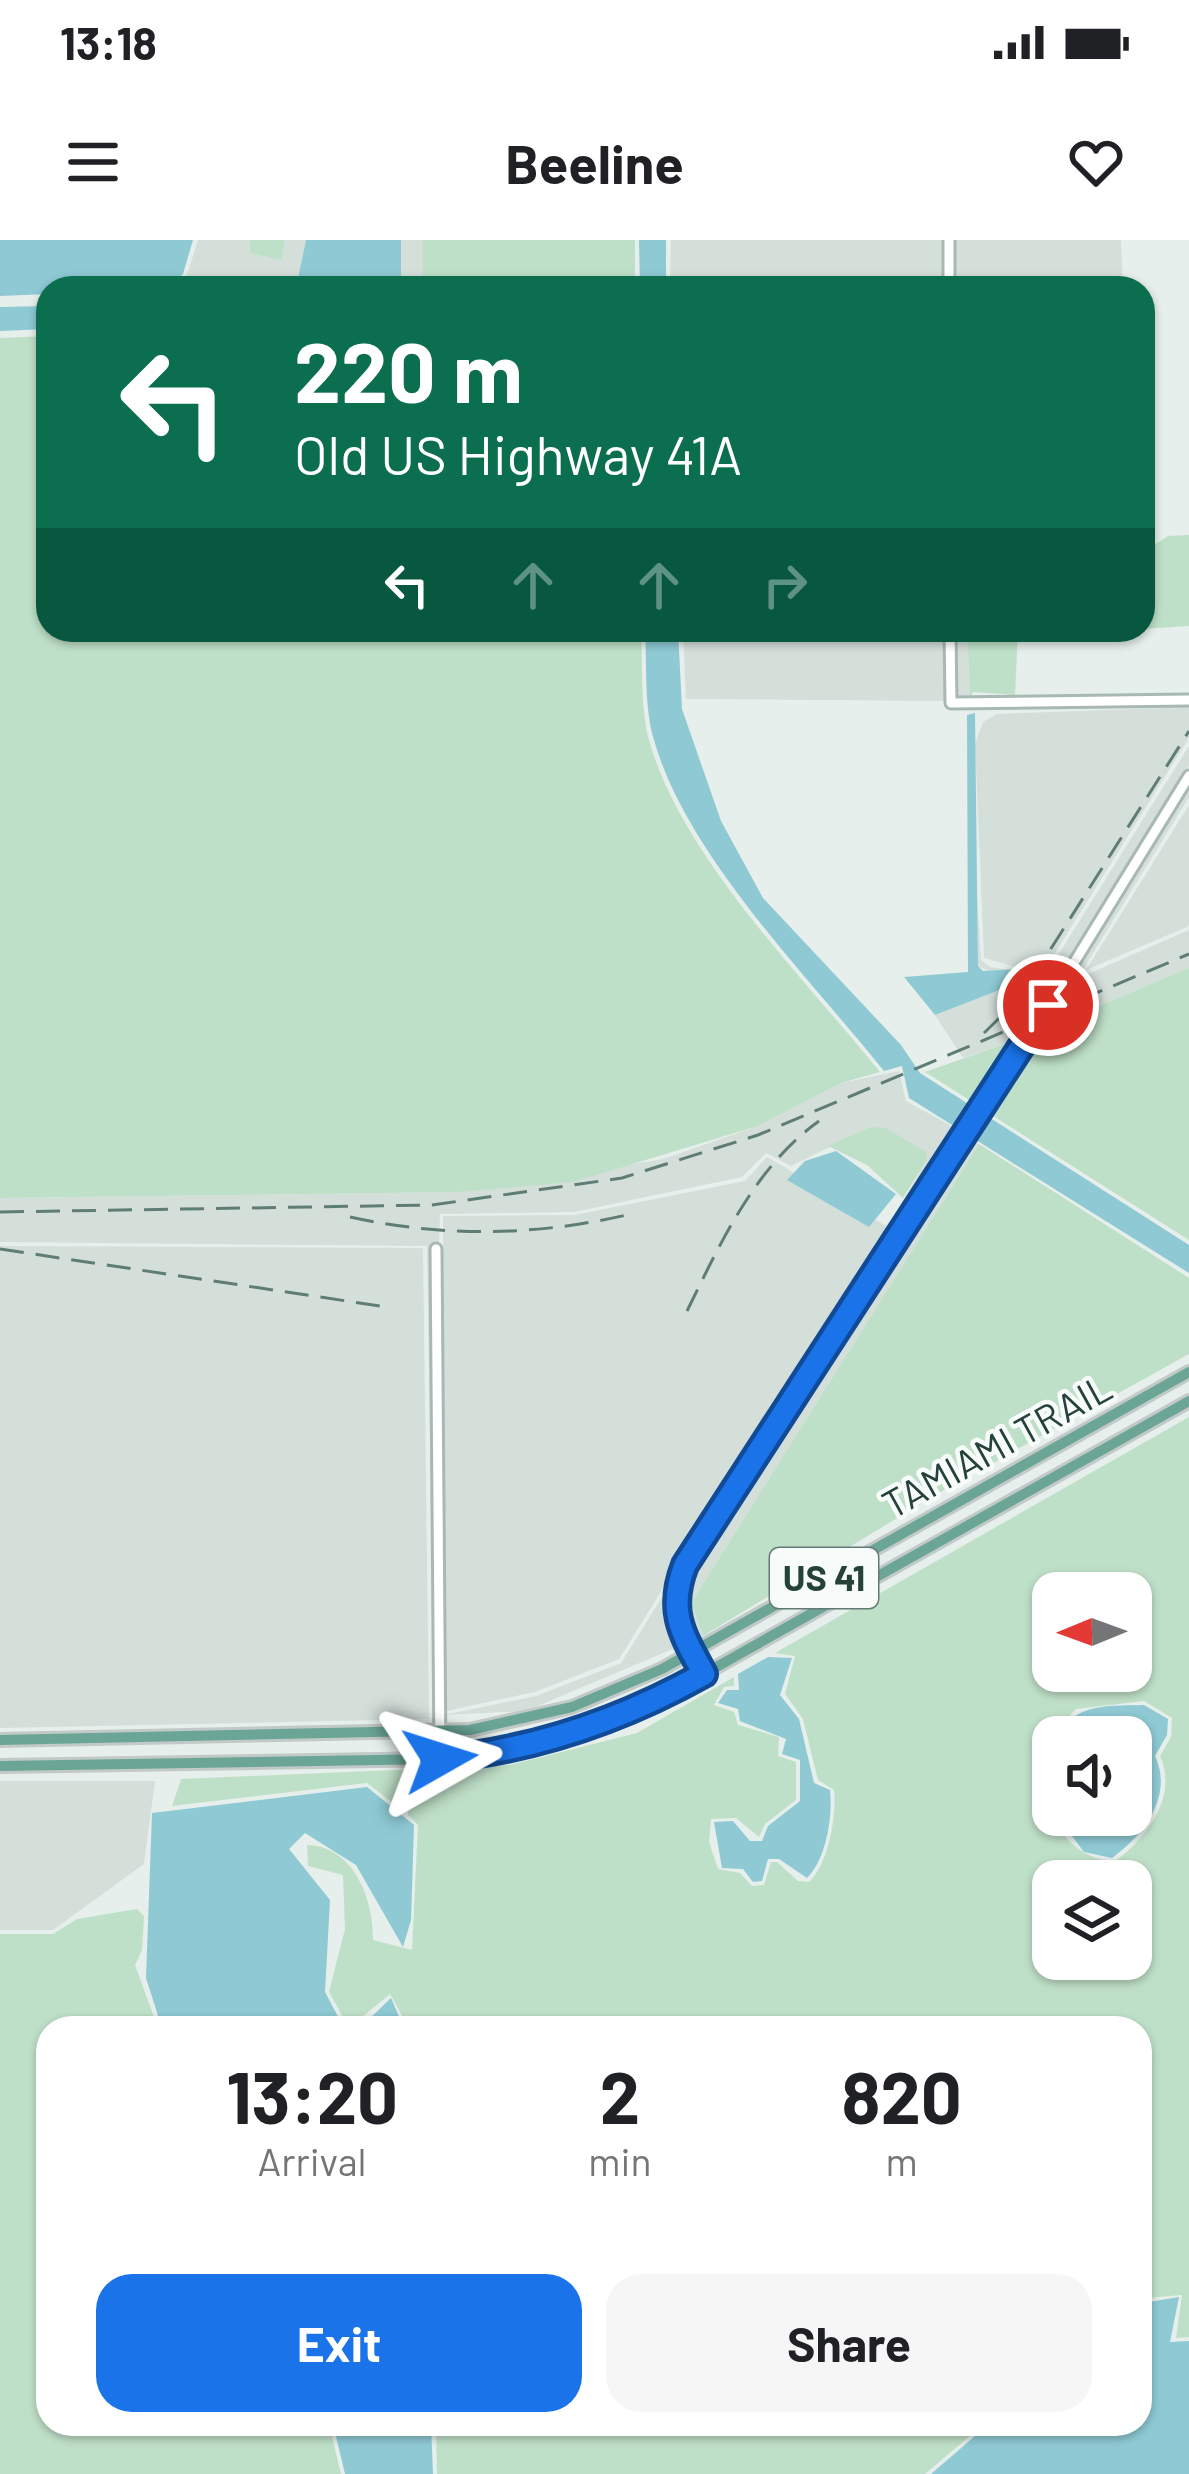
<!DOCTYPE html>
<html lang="en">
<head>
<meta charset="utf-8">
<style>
	:root { --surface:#fff; --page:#f6f6f6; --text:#202124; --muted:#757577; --accent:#1a73e8 }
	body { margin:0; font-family:Barlow,sans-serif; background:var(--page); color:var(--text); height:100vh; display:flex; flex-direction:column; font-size:45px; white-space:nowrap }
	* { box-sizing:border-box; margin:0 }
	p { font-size:39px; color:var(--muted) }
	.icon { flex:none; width:66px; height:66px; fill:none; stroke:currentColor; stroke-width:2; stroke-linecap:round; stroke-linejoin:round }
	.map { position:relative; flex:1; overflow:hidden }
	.side { position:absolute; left:36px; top:1776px; width:1116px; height:420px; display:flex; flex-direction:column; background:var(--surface); border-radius:36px; box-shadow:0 3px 9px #0004 }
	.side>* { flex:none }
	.banner { position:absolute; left:36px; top:36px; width:1119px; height:366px; border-radius:36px; box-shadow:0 3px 9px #0004; background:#0b6e4f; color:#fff; overflow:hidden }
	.needle { width:78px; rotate:269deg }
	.fabs { position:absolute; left:1032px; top:1332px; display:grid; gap:24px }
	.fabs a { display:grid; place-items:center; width:120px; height:120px; border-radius:24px; background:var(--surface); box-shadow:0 3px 9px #0004; font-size:60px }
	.pin { position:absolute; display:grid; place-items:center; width:102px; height:102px; color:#fff; margin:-51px; border:6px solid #fff; border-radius:50%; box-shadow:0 3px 12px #0007 }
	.me { position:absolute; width:132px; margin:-66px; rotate:84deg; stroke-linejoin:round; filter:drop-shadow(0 0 9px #0008) }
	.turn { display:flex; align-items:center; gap:42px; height:252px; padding:0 60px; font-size:54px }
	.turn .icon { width:156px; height:156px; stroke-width:2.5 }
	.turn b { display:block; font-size:84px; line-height:102px }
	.lanes { display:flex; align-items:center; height:114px; padding:0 60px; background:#0003; justify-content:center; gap:60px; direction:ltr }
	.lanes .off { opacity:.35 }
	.eta { display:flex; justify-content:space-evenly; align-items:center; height:204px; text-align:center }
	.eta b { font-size:72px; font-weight:700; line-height:84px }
	.cta { display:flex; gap:24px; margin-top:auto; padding:24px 60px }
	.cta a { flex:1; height:138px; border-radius:36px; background:var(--accent); color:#fff; font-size:48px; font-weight:700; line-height:138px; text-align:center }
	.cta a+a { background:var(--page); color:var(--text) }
	.status { display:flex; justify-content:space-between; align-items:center; height:84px; padding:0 60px; background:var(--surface); direction:ltr }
	.status svg { height:33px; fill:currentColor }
	header { display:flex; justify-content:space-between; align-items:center; height:156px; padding:0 60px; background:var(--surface); font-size:54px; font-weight:700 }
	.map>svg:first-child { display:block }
</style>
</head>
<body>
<div class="status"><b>13:18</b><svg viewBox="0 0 49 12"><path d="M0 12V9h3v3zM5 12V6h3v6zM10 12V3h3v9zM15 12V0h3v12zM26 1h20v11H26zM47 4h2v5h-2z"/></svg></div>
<header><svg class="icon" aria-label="menu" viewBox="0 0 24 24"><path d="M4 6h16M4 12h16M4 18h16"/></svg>Beeline<svg class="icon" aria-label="heart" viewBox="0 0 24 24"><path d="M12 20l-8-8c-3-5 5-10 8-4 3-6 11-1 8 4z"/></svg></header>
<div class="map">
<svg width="1189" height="2234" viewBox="0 0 1189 2234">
	<rect width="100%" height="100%" fill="#e6efeb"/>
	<path fill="#d4dfda" d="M198 0H250L249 13 282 20 285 0H306L296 48H271L261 42 258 48H174L187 35Z
		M401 0H423V48H401Z
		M671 0H944V48H670Z
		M954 0H1121L1123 48H954Z
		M683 390H945L946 461 686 459Z
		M955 390H967L970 458H956Z
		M1189 467V498L1042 734 984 718 975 504 983 482 997 474Z
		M1189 506V526L1019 799 963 818 935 775 1016 744 978 726 977 657 981 720 990 727 1045 736Z
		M1189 545V557L1082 731 1088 734 1189 690V728L1034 793Z
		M1189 565V686L1086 730 1136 650Z
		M899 831 906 861 957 889 825 1097 927 920 871 887 791 926 766 913 742 937 574 972 440 974 439 1005 431 1006 433 1387 427 1006 0 1002V958L459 952 663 919 758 886 841 843Z
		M965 895 979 904 691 1363 703 1396 691 1401 680 1380 679 1353 689 1327Z
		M767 917 888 987 619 1419 535 1452 446 1471 443 976 575 975 745 941Z
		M0 1006 423 1008 429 1479 0 1488Z
		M674 1338 670 1382 682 1405 526 1471 444 1475 536 1456 621 1423Z
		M0 1541H155L144 1624 53 1690H0Z"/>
	<path fill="#bfe0c8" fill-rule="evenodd" d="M250 0H285L282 20 249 13Z
		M423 0H635V48H423Z
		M48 96V390H641C643 425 640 467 649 500 681 616 805 739 880 832L841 843 758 886 573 942 459 952 0 958V98Z
		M1189 295V386L1143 389V312L1168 296Z
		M967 390H1018L1015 455 973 452 970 458Z
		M1189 728V1000L982 869 1034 793Z
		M1019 799 974 863 925 832Z
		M871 887 886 888 926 912 927 920 903 958 867 925 828 906Z
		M979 904 1189 1038V1114L935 1255 703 1396 691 1363Z
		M1189 1177V2097L1176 2098 1182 2055 1147 2058 1140 2110V1788H409L390 1754 349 1788 329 1752 345 1689 343 1635 308 1626 307 1605C354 1606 374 1660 373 1700L412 1710 418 1585 408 1575V1564L393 1563 367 1543 172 1566 181 1539 510 1525 637 1493 734 1437V1446L724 1447 714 1465 734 1472 738 1485 779 1497 778 1516 796 1522V1560L765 1584 759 1597 736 1578 711 1579 709 1602 718 1629 740 1633 752 1646 764 1645 771 1622H777L798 1641 809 1642C828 1625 837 1576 834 1550L818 1540 803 1479 785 1454 795 1416 775 1413ZM1053 1353H1131V1431H1053ZM1144 1461 1172 1478 1171 1497 1160 1516C1179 1557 1145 1600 1114 1622 1068 1615 1054 1587 1043 1544 1059 1515 1050 1494 1076 1469ZM1131 1641V1719H1053V1641Z
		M137 1669 144 1676 142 1710 135 1725 158 1788H48V2184H329L341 2234H0V1694H53L77 1679Z
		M436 2184H984L925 2234H437Z"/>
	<path fill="#8ec9d4" d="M0 0H193L183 34 170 46 48 48V54L0 56Z
		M306 0H401V48H296Z
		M639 0H666V48H640Z
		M48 66V89L0 91V67Z
		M645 390H678L682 469 721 581 763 658 901 805 920 833 1189 1005V1033L909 858 902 826 884 831C808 736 687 616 654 500 644 467 647 425 645 390Z
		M975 473 978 726 983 731 1020 729 1015 744 935 775 904 737 968 732 967 475Z
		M836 911 896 954 869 987 787 940 805 921Z
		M768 1417 792 1418 780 1455 799 1479 814 1543 830 1550C833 1576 826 1620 807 1638L779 1619H768L762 1641 753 1642 743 1629 722 1628 714 1582 733 1581 750 1601H762L768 1586 800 1561V1520L782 1514 786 1499 740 1481 738 1469 718 1463 727 1450H739L738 1434Z
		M1144 1465 1168 1479 1167 1495 1155 1516C1174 1556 1143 1596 1112 1618L1084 1612 1056 1575H1131V1497H1061C1069 1462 1115 1466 1144 1465Z
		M367 1547 414 1585 411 1680 403 1707 356 1625 305 1593 289 1609 330 1660 325 1752 344 1788H162L146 1738 152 1573Z
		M391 1758 404 1788H360Z
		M1179 2057 1170 2102 1189 2101V2234H931L989 2184H1140C1140 2142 1142 2102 1149 2062Z
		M333 2184H431L433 2234H345Z"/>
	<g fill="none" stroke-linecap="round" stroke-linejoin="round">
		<g stroke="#a8b8b2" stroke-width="15">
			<path id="minor" d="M949 0V48
				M950 390 951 463 1189 460
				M436 1009 440 1519
				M704 1434C681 1394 667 1371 685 1325L1048 765 1189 536"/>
		</g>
		<g stroke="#c2cac8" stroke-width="16">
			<path id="major" d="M0 1500 470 1490 572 1467 662 1429 1189 1132
				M0 1526 440 1519 542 1503 672 1452 1189 1161"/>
		</g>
		<use href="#minor" stroke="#fff" stroke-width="9"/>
		<use href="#major" stroke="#6aa596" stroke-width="10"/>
		<path stroke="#5f7d75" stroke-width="3" stroke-dasharray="24 12" stroke-linecap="butt" d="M984 793 1019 759 1189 491
			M0 972 432 965 622 938 758 895 1189 714
			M350 977C446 998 540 996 635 973
			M0 1009 380 1066
			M687 1071C721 1002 755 927 819 881"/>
	</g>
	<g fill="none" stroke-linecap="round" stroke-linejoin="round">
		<g stroke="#114b97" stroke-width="30">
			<path id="route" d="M440 1519C535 1510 620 1481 704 1434 682 1394 667 1371 685 1325L1048 765"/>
		</g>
		<use href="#route" stroke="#1a73e8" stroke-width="21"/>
	</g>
	<g text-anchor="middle" stroke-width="9" stroke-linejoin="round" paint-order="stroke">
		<rect fill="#f7fbf9" stroke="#637a73" stroke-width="3" x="770" y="1308" width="108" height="60" rx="9"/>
		<g font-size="36" font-weight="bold" fill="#24423a">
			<text x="824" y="1351">US 41</text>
		</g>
		<g font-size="39" fill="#24423a" stroke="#f7fbf9">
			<text transform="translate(997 1206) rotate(-29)" y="14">TAMIAMI TRAIL</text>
		</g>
	</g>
</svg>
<div class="fabs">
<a><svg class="needle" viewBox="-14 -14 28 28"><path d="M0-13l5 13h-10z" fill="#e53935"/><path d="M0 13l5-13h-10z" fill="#757577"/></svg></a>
<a><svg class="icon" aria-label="sound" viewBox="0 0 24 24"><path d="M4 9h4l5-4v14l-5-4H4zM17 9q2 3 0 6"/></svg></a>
<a><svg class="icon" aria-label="layers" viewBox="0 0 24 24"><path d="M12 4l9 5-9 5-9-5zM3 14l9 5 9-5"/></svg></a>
</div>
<div class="pin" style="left:1048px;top:765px;background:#d93025"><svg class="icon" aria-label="arrive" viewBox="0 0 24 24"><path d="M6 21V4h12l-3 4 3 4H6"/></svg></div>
<svg class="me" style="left:440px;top:1519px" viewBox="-20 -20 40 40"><path d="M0-17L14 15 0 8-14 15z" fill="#1a73e8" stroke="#fff" stroke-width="4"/></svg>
<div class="banner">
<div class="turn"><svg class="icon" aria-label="left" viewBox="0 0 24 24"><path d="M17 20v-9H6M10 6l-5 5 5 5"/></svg><div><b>220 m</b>Old US Highway 41A</div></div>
<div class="lanes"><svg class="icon" aria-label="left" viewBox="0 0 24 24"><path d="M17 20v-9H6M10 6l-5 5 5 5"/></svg><svg class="icon off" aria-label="ahead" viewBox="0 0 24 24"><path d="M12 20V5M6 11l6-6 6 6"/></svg><svg class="icon off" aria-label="ahead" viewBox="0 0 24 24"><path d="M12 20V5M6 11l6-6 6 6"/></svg><svg class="icon off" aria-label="right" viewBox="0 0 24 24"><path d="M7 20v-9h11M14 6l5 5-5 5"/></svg></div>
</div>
<section class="side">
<div class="eta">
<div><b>13:20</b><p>Arrival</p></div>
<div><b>2</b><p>min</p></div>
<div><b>820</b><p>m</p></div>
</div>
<div class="cta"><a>Exit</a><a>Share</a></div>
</section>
</div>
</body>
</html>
